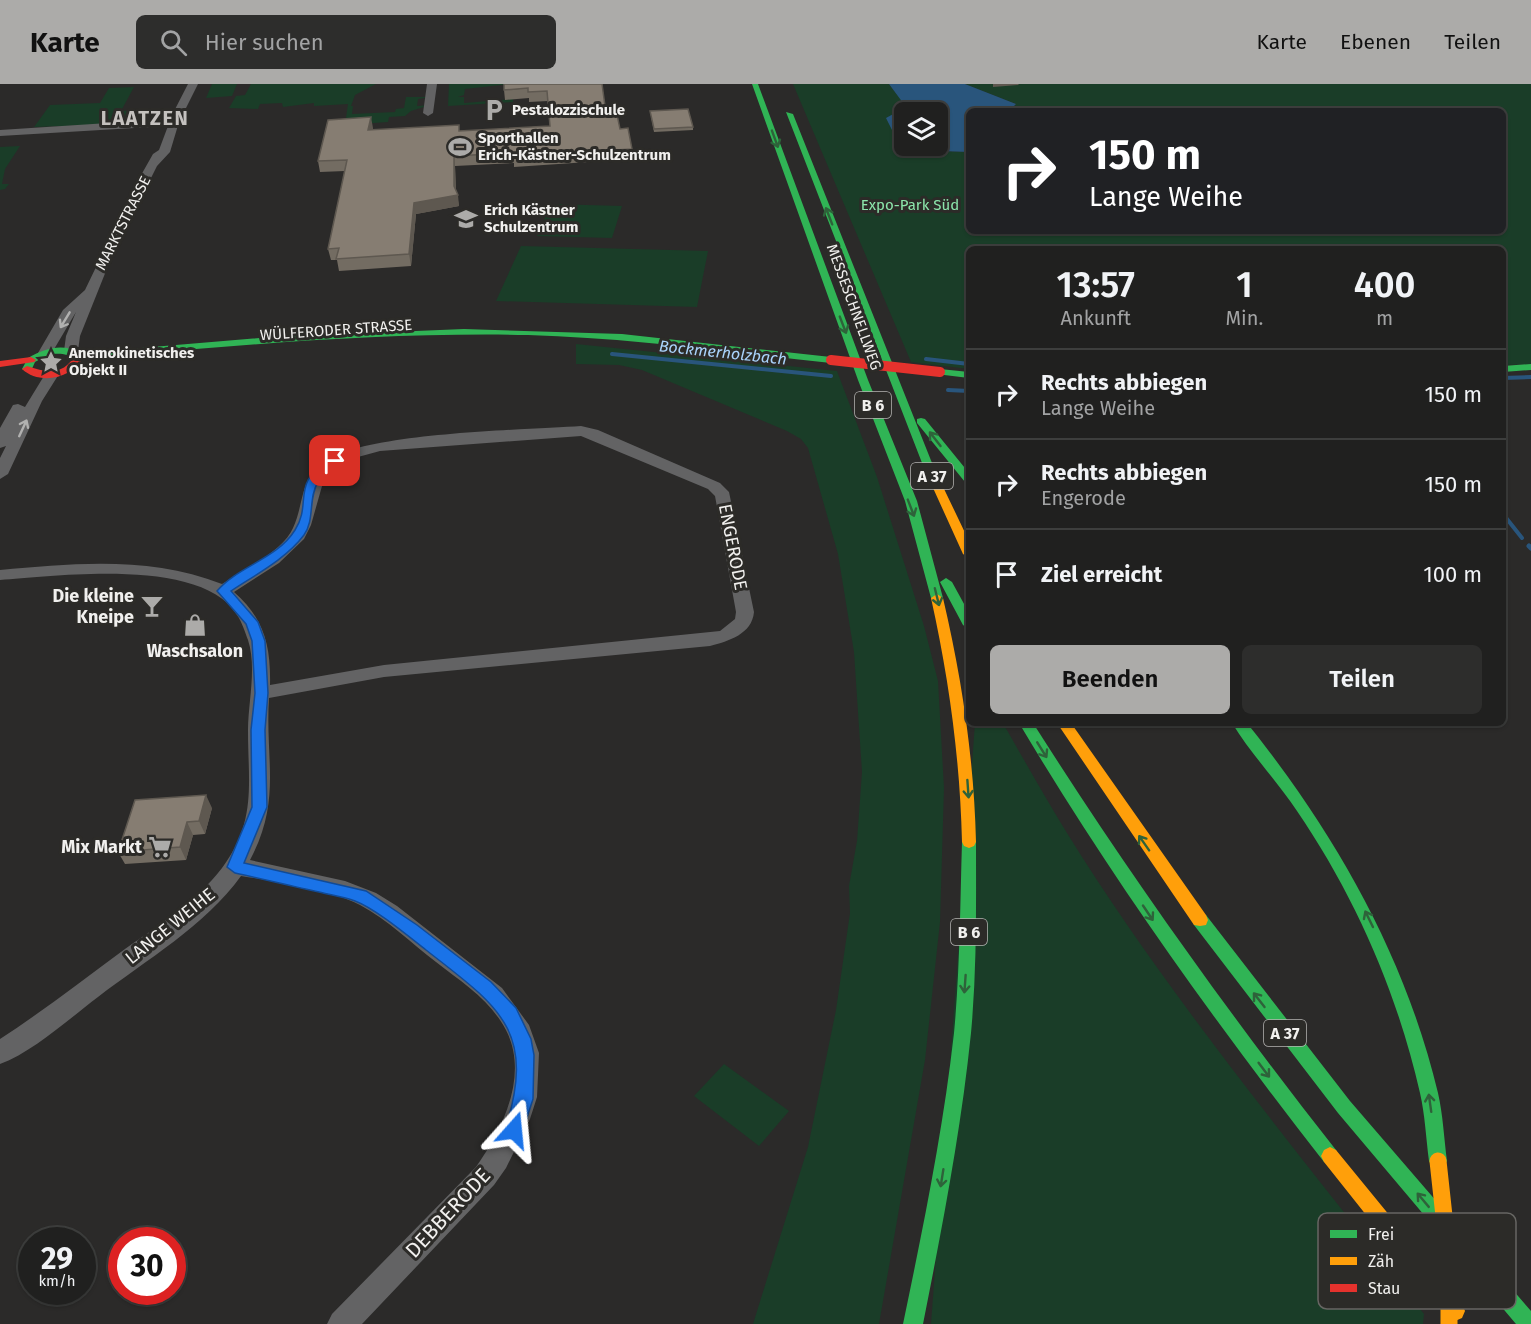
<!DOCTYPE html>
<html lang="de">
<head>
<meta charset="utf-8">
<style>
	:root { --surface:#20201f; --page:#2d2d2c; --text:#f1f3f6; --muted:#a2a3a4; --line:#3d3e3d; --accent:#acaba9 }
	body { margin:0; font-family:"Fira Sans",sans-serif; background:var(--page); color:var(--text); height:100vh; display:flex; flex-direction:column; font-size:22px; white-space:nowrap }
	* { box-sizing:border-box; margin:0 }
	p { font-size:20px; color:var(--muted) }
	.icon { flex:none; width:33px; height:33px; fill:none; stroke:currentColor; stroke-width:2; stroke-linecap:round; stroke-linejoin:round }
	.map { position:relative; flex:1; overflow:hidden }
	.drawer { position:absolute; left:966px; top:162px; width:540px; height:480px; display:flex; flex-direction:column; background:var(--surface); border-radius:9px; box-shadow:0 2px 4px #0004,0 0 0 2px var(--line) }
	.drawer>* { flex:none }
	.guide { position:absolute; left:966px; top:24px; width:540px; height:126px; border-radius:9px; box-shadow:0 2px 4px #0004,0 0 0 2px var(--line); background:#202124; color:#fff; overflow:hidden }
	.tools { position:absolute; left:894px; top:18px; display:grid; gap:12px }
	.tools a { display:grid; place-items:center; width:54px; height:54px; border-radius:9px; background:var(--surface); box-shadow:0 2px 4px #0004,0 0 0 2px var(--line); font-size:30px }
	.speed { position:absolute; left:18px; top:1143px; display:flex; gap:12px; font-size:30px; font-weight:700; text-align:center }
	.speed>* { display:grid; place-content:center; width:78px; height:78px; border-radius:50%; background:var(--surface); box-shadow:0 2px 4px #0004,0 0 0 2px var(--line); line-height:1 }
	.speed small { font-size:15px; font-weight:400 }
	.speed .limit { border:9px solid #d22; background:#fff; color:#111 }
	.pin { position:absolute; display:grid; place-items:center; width:51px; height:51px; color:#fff; margin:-26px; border-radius:12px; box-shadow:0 3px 9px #0006 }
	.me { position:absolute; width:66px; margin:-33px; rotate:18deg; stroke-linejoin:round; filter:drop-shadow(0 0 4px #0008) }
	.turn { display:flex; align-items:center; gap:21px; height:126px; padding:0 24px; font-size:27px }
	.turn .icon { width:78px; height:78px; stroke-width:2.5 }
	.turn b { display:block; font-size:42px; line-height:51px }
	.eta { display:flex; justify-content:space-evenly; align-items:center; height:102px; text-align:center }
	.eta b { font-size:36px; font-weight:600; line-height:42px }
	.button { display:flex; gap:12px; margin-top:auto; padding:12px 24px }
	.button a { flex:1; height:69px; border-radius:9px; background:var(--accent); color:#111; font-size:24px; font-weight:600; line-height:69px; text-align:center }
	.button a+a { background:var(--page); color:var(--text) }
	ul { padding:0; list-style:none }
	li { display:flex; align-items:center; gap:18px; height:90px; padding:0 24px; border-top:2px solid var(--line) }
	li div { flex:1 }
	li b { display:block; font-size:22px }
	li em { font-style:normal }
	header { display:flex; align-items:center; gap:36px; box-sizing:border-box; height:84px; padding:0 30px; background:var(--accent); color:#111 }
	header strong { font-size:28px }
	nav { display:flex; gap:33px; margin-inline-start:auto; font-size:21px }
	.search { width:420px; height:54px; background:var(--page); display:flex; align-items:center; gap:15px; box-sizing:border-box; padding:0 21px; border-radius:9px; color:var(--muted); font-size:22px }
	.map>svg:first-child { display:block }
</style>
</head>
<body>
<header>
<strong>Karte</strong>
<div class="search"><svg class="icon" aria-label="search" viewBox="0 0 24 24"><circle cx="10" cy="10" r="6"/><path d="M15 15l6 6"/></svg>Hier suchen</div>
<nav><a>Karte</a><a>Ebenen</a><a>Teilen</a></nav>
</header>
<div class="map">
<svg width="1531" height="1240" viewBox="0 0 1531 1240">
	<rect width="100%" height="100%" fill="#2b2a29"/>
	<path fill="#1a3d28" d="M212 0H237L232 12 206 14Z
		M251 0H376L355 11 351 22H353L352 30 395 28 396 25 404 24 406 13H431L418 15 417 22 430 21 411 27 405 32 389 33 388 38 345 41 348 20 314 22V19L283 23 282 19 260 20 258 25 229 24 236 12 245 11Z
		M449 0H510L465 5 464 11 458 13H464V19L513 15V18L448 22Z
		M793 0H889L907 23 892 46 904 49V62H932L939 67 969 68V147H1503V27H1009L1016 20 965 0H1531V280L1503 281V165H969V285L911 278Z
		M134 3 121 27 153 25 151 28C119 43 70 41 34 43L50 21 100 19 109 4Z
		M20 62 5 85 2 100H9L5 105 0 106V63Z
		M551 120 622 122 612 154 537 152Z
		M521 162 708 167 697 223 496 217Z
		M576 260 837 287 877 393 924 542 938 597 944 704 940 838 925 976 879 1240H753L808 1063 836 926 850 829 849 802 857 757 862 688 854 568 838 470 808 364 801 355 787 347 642 286 619 281 576 280Z
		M975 639H1003C1024 676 1045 713 1067 749 1172 918 1302 1073 1424 1230L1423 1240H931Z
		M724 980 789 1027 759 1062 694 1012Z"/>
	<path fill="#29557c" d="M889 0H965L1016 20 1009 27H969V68L939 67 932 62H938V28H904V49L892 46 886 34 906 23Z"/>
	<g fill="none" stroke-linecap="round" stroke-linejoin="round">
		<path stroke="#29557c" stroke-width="4" d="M612 270 831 292
			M926 275 969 280
			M1503 294 1531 293
			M948 306 969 307
			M1503 430 1522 454"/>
		<path stroke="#29557c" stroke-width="5" d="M1529 462 1531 464"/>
		<path fill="#636364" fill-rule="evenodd" d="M188 0H198L179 38 170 68 157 82 112 172 80 252 78 267 71 271 64 267 66 252 76 228 50 272H40L38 269 63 226 85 206 136 100 153 70 159 66 168 42 0 52V46L170 35Z
			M427 0H437L433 29 428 32 423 29Z
			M52 286 59 290 42 317 8 390 0 395V374L6 362 0 364V344L13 321 18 320 25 323 47 287Z
			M581 342 598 346 720 399 729 408 754 528C752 550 729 557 710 562L384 593 269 614C265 677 282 716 250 776L345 797 376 809 397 822 502 904 529 941 539 969 537 1013 530 1035 506 1084 494 1101 362 1240H327L332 1230 476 1083C505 1042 533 983 500 936 484 912 459 896 436 878 411 859 388 836 360 821 324 803 279 798 241 792 205 842 146 876 98 913 70 934 33 968 0 980V955C43 927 83 896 125 865 159 841 196 818 222 784 257 737 248 700 248 646 248 618 257 584 248 556 245 548 242 538 237 531 202 473 58 492 0 496V486C76 479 150 472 222 500 242 488 284 466 293 444 303 423 300 400 318 382 351 348 528 346 581 342ZM581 352 708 405 715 412 736 528 735 535 720 547 384 581 270 601C271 562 264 534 234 508L279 479 304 455 311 441 324 395 347 376 380 367Z"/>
		<path fill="#30b455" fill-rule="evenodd" d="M752 0H758L868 296 917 417 943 514 941 517 937 518 931 514 905 417 858 296Z
			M786 28 793 30 934 384 933 386H925L924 384Z
			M464 245 622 250 831 273 836 276 831 279C730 268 630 254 528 251 378 248 228 262 79 275 60 268 54 267 35 278L31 287 27 288 22 285 28 274C45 264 63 259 81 269L271 253Z
			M1531 280V286L1503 288V282Z
			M940 285 969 288V294L936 290V286Z
			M921 334 925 335 969 389V399L965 398 917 339V335Z
			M946 494 952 498 969 529V545L963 541 940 498Z
			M1019 639H1033C1127 787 1228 929 1336 1066L1339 1072 1336 1078 1330 1081 1324 1078C1214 937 1110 792 1019 639Z
			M1232 639H1247C1335 749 1405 871 1438 1009 1443 1031 1444 1054 1447 1077L1444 1083 1438 1086 1432 1083 1429 1077C1426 1054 1425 1031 1420 1009 1397 908 1355 812 1297 727 1277 697 1251 670 1232 639Z
			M969 752 974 754 976 758C976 821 977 885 971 949 961 1047 942 1144 923 1240H903C923 1144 943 1047 954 949 960 886 960 822 962 758L964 754Z
			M1200 830 1206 831 1350 1017 1531 1227V1240H1516L1338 1029 1194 841 1192 836 1194 831Z"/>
		<path fill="#ff9f0a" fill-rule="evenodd" d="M929 381 934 384 969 457V474L963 470 924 384Z
			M937 510 943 514C962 595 974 675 976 758L974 762 969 764 964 762 962 758C960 675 949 595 931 514Z
			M1057 639H1071L1206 831 1208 836 1206 841 1200 842 1194 841Z
			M1330 1063 1336 1066 1462 1220 1465 1227 1462 1234 1455 1237 1448 1234 1324 1078 1321 1072 1324 1066Z"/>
		<path fill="#e5322d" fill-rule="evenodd" d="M79 269 84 272C74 294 40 302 22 285L27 282C48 289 63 292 76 270Z
			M31 273 36 276 34 278 0 283V277Z"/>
		<path stroke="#ff9f0a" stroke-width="17" d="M1438 1077 1449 1178V1240"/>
		<path stroke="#e5322d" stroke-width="10" d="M831 276 940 288"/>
	</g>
	<path fill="#736c62" d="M602 0 605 22 632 65 633 75 514 83V79L455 82 456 106 459 122 416 130 411 182 339 187 337 176H331L328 165 345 87 320 88 318 77 373 44V45L460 47 550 42 548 17 529 18V14L505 16 504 6Z
		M650 27 693 43V46L654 48Z
		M212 724 205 750 193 751 186 776 125 780 118 768Z"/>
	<path fill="#5e5850" d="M993 0H1019L1018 1 993 3Z
		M371 33 373 44 371 56 368 46Z
		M454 72 455 82 456 111H458L459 122 416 130 411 182 409 170 414 119 454 102Z
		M206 711 212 724 205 750 199 737Z
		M187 738 193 751 186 776 180 763Z"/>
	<path fill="#867d72" stroke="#5e5850" stroke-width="1.5" d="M504 0H602L605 22 615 21 620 45 628 44 632 65 513 72 512 69 454 72V102L458 111 414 119 409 170 336 175 339 164 328 165 347 76 318 77 328 36 371 33 368 46 459 41V47L550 42 547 7 528 8V4L504 6Z
		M688 25 693 43 654 45 650 27Z
		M206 711 199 737 187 738 180 763 118 768 135 716Z"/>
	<defs><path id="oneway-shaft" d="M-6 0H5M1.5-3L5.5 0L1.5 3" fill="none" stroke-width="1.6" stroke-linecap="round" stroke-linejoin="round" transform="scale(1.5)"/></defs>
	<g stroke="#2e623a">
		<use href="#oneway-shaft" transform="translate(775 55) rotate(70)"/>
		<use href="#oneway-shaft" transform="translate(829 132) rotate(-111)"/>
		<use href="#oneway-shaft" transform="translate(843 241) rotate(69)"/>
		<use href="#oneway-shaft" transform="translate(935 355) rotate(-128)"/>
		<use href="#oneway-shaft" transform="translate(911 424) rotate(69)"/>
		<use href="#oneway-shaft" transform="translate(937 513) rotate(76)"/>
		<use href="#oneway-shaft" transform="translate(1042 666) rotate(58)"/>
		<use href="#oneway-shaft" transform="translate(968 705) rotate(86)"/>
		<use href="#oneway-shaft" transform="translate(1144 759) rotate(-125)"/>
		<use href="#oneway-shaft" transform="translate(1148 829) rotate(56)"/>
		<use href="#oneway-shaft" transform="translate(1369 835) rotate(-116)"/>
		<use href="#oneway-shaft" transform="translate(965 900) rotate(94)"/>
		<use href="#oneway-shaft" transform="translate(1259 916) rotate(-128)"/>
		<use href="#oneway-shaft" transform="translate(1264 986) rotate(53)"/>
		<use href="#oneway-shaft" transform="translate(1430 1019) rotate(-98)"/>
		<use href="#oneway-shaft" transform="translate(942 1094) rotate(99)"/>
		<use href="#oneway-shaft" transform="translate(1423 1116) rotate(-130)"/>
	</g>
	<g stroke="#b1b1b0">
		<use href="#oneway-shaft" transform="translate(65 236) rotate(121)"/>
		<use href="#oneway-shaft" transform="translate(23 344) rotate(-65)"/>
	</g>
	<path fill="#1a73e8" stroke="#114b97" stroke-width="1.5" d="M332 374 341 377C333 385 324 388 318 398 308 414 315 436 304 451 286 475 255 491 231 507L258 538 265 557 268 609 265 646 267 723 244 779 366 807 417 841 491 898 516 924 531 955 534 971 533 1015 521 1052 514 1054 508 1052 505 1046C537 946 499 923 426 866 408 852 376 825 355 817 344 813 331 811 319 808 291 802 263 795 235 789L227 783 252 723 251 646 255 609 252 557 246 540 217 507C238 482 277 475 295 446 313 418 289 399 332 374Z"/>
	<defs>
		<g id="parking-bare" transform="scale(1.8)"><path d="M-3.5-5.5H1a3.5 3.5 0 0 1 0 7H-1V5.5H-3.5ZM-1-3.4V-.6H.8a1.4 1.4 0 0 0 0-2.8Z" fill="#acaba9" stroke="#2c2b28" stroke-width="2.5" paint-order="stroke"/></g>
		<g id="stadium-bare" transform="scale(1.8)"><path d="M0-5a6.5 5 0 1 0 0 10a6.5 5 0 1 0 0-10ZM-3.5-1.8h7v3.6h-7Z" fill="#acaba9" stroke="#2c2b28" stroke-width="2.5" paint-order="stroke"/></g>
		<g id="school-bare" transform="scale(1.8)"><path d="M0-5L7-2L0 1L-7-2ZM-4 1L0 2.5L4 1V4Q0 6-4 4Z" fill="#acaba9" stroke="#2c2b28" stroke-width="2.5" paint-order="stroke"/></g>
		<g id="sight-bare" transform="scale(1.8)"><path d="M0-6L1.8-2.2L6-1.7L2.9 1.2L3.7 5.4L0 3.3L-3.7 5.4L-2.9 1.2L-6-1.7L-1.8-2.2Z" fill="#acaba9" stroke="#2c2b28" stroke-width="2.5" paint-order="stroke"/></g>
		<g id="bar-bare" transform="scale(1.8)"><path d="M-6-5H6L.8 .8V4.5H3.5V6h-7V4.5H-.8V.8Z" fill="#acaba9" stroke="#2c2b28" stroke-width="2.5" paint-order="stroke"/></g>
		<g id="shop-bare" transform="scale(1.8)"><path d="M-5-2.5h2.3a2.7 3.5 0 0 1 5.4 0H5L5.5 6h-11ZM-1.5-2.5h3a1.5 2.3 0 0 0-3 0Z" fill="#acaba9" stroke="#2c2b28" stroke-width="2.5" paint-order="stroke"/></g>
		<g id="supermarket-bare" transform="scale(1.8)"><path d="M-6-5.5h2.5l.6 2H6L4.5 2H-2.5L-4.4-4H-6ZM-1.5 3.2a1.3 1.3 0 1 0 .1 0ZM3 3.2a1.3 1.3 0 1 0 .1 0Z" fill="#acaba9" stroke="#2c2b28" stroke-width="2.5" paint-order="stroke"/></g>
	</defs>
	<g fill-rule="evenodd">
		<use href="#parking-bare" x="494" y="26"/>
		<use href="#stadium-bare" x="460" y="63"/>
		<use href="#school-bare" x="466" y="135"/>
		<use href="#sight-bare" x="51" y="278"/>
		<use href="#bar-bare" x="152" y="522"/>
		<use href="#shop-bare" x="195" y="541"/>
		<use href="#supermarket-bare" x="160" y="763"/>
	</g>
	<g text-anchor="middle" stroke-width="6" stroke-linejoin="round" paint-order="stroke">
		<g font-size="15" font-weight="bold" fill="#f1f0ee" stroke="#2c2b28" text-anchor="start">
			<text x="512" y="31">Pestalozzischule</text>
			<text x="478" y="59">Sporthallen<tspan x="478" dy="17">Erich-Kästner-Schulzentrum</tspan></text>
			<text x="484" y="131">Erich Kästner<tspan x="484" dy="17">Schulzentrum</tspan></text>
			<text x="69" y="274">Anemokinetisches<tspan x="69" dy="17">Objekt II</tspan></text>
		</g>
		<g font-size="15" fill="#8ce5ab" stroke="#2c2b28">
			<text x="910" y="126">Expo-Park Süd</text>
		</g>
		<g font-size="15" fill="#f1f0ee" stroke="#2c2b28">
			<text transform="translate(123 139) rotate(-63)" y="5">MARKTSTRASSE</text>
			<text transform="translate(854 223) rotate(70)" y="5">MESSESCHNELLWEG</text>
			<text transform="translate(336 246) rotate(-4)" y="5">WÜLFERODER STRASSE</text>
		</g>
		<g font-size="16" font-style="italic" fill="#a9d2fa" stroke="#2c2b28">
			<text transform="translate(723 268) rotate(6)" y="6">Bockmerholzbach</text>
		</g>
		<g fill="#2c2b28" stroke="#b6b5b3" stroke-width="1.5">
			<rect x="855" y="308" width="36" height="26" rx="4.5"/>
			<rect x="911" y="379" width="42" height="26" rx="4.5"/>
			<rect x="951" y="835" width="36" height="26" rx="4.5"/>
			<rect x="1264" y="936" width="42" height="26" rx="4.5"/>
		</g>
		<g font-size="16" font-weight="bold" fill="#f1f0ee">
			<text x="873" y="327">B 6</text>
			<text x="932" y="398">A 37</text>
			<text x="969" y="854">B 6</text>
			<text x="1285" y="955">A 37</text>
		</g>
		<g font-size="18" fill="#f1f0ee" stroke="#2c2b28">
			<text transform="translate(733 463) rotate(79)" y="6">ENGERODE</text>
			<text transform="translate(170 842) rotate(-39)" y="6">LANGE WEIHE</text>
		</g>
		<g font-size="18" font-weight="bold" fill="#f1f0ee" stroke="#2c2b28" text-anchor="end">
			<text x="134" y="518">Die kleine<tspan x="134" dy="21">Kneipe</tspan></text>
			<text x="195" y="573" text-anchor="middle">Waschsalon</text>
			<text x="142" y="769">Mix Markt</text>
		</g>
		<g font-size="20" font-weight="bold" letter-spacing="1.5" fill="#c4c1be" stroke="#2c2b28">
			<text x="145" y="41">LAATZEN</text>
		</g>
		<g font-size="21" fill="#f1f0ee" stroke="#2c2b28">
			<text transform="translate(448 1129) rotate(-47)" y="7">DEBBERODE</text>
		</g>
	</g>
	<rect x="1318" y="1129" width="198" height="96" rx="9" fill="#2c2b28" stroke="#676663" stroke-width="1.5"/>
	<rect x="1330" y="1146" width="27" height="8" fill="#30b455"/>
	<rect x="1330" y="1173" width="27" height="8" fill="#ff9f0a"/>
	<rect x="1330" y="1200" width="27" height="8" fill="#e5322d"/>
	<g font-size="16" fill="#f1f0ee">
		<text x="1368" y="1156">Frei</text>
		<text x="1368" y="1183">Zäh</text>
		<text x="1368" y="1210">Stau</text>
	</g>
</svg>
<div class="tools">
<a><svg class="icon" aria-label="layers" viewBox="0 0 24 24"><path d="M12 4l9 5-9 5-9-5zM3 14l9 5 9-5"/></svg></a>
</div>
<div class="speed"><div>29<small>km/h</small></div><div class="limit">30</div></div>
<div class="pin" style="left:335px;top:377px;background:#d93025"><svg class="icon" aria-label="arrive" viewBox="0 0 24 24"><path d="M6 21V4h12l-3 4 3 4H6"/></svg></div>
<svg class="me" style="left:514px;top:1046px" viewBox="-20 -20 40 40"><path d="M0-17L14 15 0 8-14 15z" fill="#1a73e8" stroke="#fff" stroke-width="4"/></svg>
<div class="guide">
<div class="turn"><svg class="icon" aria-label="right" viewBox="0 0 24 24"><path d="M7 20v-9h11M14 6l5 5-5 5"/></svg><div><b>150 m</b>Lange Weihe</div></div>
</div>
<section class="drawer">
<div class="eta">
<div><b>13:57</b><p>Ankunft</p></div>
<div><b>1</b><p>Min.</p></div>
<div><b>400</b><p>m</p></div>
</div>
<ul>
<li><svg class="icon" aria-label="right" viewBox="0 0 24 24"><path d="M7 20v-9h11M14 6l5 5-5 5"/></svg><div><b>Rechts abbiegen</b><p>Lange Weihe</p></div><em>150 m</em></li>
<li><svg class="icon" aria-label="right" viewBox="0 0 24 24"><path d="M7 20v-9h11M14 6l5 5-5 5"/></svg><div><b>Rechts abbiegen</b><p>Engerode</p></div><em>150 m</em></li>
<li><svg class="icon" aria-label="arrive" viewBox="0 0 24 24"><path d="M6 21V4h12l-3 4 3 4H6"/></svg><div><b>Ziel erreicht</b></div><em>100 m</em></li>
</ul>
<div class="button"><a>Beenden</a><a>Teilen</a></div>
</section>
</div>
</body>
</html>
